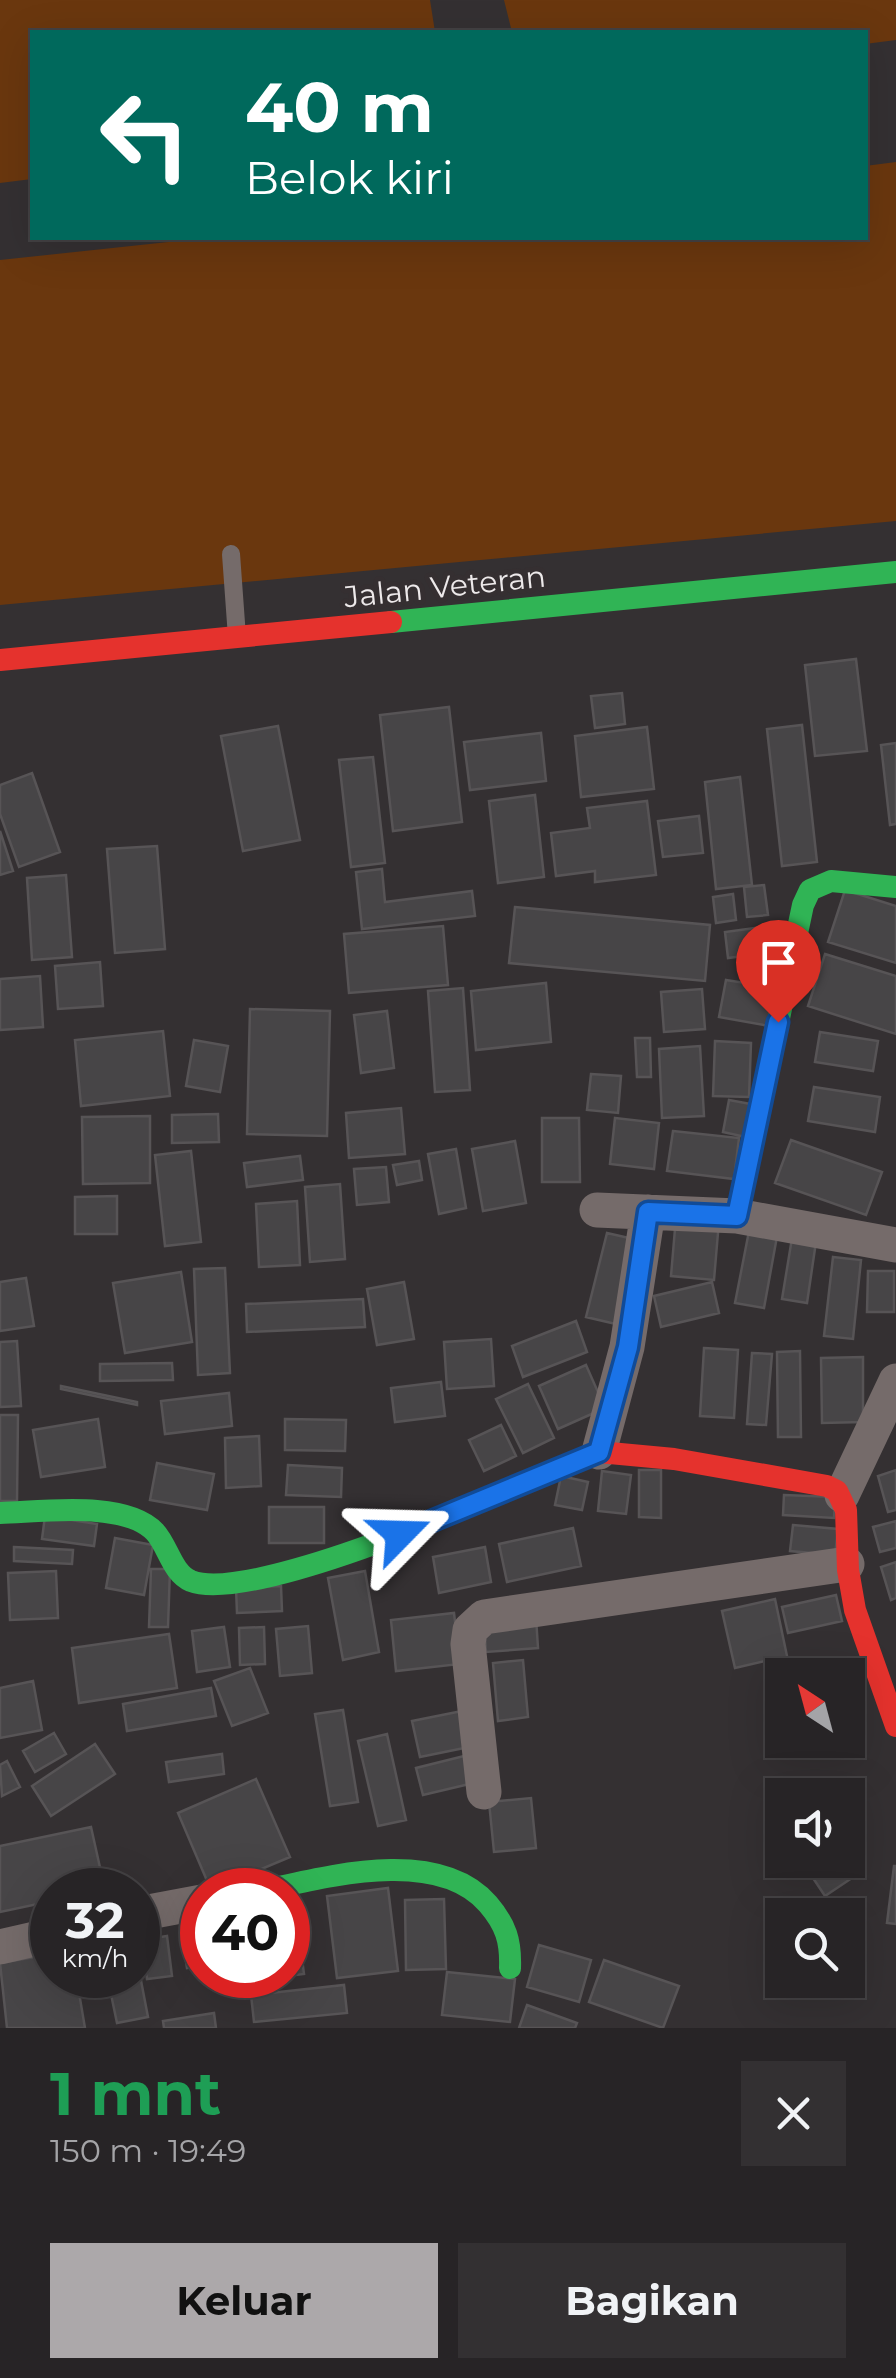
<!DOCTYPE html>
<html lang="id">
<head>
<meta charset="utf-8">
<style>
	:root { --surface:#272426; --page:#333032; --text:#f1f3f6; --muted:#a4a4a7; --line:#434143; --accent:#aca8aa }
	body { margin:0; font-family:Montserrat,sans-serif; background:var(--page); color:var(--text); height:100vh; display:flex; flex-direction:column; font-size:38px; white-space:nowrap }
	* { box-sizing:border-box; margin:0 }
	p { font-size:32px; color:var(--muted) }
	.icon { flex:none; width:55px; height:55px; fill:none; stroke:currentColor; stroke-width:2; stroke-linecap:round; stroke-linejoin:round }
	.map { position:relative; height:2028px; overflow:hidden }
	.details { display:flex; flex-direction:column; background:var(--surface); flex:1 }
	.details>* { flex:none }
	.guide { position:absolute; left:30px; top:30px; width:838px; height:210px; border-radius:0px; box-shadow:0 10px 40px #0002,0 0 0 2px var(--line); background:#00695c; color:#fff; overflow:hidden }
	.needle { width:65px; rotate:324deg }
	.controls { position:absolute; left:765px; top:1658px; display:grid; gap:20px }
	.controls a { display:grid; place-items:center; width:100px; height:100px; border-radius:0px; background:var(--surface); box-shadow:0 10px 40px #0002,0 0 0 2px var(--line); font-size:50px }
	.speed { position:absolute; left:30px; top:1868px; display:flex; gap:20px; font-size:50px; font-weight:700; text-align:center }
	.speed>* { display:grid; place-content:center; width:130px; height:130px; border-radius:50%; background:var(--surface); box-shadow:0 10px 40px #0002,0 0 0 2px var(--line); line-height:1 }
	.speed small { font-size:25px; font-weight:400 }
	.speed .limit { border:15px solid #d22; background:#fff; color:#111 }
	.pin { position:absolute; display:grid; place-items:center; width:85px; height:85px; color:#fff; margin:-102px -42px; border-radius:50% 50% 50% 0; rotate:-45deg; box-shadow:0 0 10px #0007 }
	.pin .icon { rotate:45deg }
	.me { position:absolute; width:110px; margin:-55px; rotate:68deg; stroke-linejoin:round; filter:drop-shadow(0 0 8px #0008) }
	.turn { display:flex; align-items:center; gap:35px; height:210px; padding:0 50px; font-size:45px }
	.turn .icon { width:130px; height:130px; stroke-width:2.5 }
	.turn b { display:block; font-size:70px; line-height:85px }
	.round { display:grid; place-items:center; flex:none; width:105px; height:105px; border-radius:0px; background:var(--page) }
	.summary { display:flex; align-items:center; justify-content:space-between; height:170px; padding:0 50px }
	h1 { font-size:60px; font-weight:700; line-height:75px; color:#1e9e55 }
	.button { display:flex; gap:20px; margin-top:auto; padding:20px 50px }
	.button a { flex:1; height:115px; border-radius:0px; background:var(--accent); color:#111; font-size:40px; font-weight:700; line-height:115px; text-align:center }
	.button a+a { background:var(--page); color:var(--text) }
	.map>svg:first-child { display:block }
</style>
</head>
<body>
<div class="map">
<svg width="896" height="2028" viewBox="0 0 896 2028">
	<rect width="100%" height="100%" fill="#343032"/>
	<path fill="#6a370e" d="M0 0H430L435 32H32V179L0 183Z
		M504 0H896V40L865 44V32H512Z
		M896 162V521L0 605V260L206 238H865V166Z"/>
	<path fill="#474547" stroke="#575456" stroke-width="2.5" d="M856 659 867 751 815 756 805 665Z
		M622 693 625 724 595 728 591 696Z
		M449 707 462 822 393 831 380 715Z
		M802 725 817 862 782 866 767 729Z
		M278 726 300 840 243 851 221 736Z
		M647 727 654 789 581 797 575 736Z
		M541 733 546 781 470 790 464 742Z
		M896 743V824L890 825 881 745Z
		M373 757 385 863 351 867 339 760Z
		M32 773 60 852 19 867 0 814V785Z
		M740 777 752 885 716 889 705 782Z
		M535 795 544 877 498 883 489 801Z
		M647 801 656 875 595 882V871L556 876 551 833 590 828 587 808Z
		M699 816 703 853 663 857 658 821Z
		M0 831 13 871 0 875Z
		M157 846 165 949 115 953 107 849Z
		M382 869 385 902 472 891 475 916 362 929 356 872Z
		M66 875 72 957 32 960 27 878Z
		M764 885 768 915 747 917 744 887Z
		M845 890 896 906V963L828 942Z
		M733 894 736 920 716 923 713 897Z
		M515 907 710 925 705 981 509 963Z
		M443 926 448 985 349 993 344 934Z
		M763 927 766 953 728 958 725 932Z
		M825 954 896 976V1034L808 1006Z
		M100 962 103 1006 58 1009 55 966Z
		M40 976 43 1027 0 1030V979Z
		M726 980 776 988 769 1026 719 1017Z
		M546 983 551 1042 476 1050 471 991Z
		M463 988 470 1090 435 1092 428 991Z
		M702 989 705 1029 664 1032 661 992Z
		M250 1009 330 1011 327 1136 247 1134Z
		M387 1011 394 1068 361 1073 354 1015Z
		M163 1031 170 1096 81 1106 75 1040Z
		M820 1032 878 1041 873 1071 815 1062Z
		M635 1038H650L651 1077H637Z
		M194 1040 228 1046 220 1092 186 1086Z
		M715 1041 751 1043 749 1097 713 1096Z
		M700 1046 704 1116 662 1118 659 1049Z
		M591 1074 621 1076 618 1113 587 1110Z
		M814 1087 880 1097 875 1132 808 1121Z
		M729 1100 756 1105 750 1138 723 1132Z
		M401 1108 405 1154 349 1158 346 1113Z
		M218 1114 219 1142 172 1143V1115Z
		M150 1116V1183L83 1184 82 1117Z
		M542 1118H579L580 1182H542Z
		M615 1118 659 1123 654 1169 610 1164Z
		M673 1131 739 1138 734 1179 667 1171Z
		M791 1140 882 1172 866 1215 775 1183Z
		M515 1141 526 1203 483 1211 472 1149Z
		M456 1149 466 1208 439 1214 428 1154Z
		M191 1151 201 1242 165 1246 155 1155Z
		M300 1156 303 1180 247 1187 244 1163Z
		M419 1161 422 1180 397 1185 393 1165Z
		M386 1167 389 1202 357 1205 354 1169Z
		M340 1184 345 1259 310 1262 305 1187Z
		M117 1196V1234H75V1197Z
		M297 1201 300 1265 259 1267 256 1204Z
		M676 1217 719 1221 714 1280 671 1276Z
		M750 1226 778 1231 764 1308 735 1303Z
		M793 1232 817 1235 807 1303 782 1299Z
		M607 1233 642 1241 620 1325 586 1317Z
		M833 1257 861 1260 853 1339 824 1336Z
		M225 1268 230 1373 198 1375 194 1269Z
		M868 1271H894V1312H867Z
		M181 1272 192 1342 125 1353 113 1283Z
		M26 1278 34 1326 0 1331V1282Z
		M404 1282 414 1339 377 1345 367 1289Z
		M712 1282 719 1313 661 1327 654 1296Z
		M363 1299 365 1327 247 1332 246 1304Z
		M576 1321 587 1352 523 1377 512 1346Z
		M491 1339 494 1386 447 1389 444 1342Z
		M17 1341 21 1406 0 1407V1342Z
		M704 1348 738 1350 734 1418 700 1416Z
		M800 1351 801 1437H778L777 1352Z
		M752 1353 772 1354 766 1425 747 1424Z
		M863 1357V1422L822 1423 821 1358Z
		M172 1363 173 1380 100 1381V1364Z
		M586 1365 605 1408 558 1429 539 1386Z
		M441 1382 445 1416 395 1422 391 1388Z
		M528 1384 554 1438 523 1453 496 1399Z
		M61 1386 137 1402V1405L61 1389Z
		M229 1393 232 1426 165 1434 161 1401Z
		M0 1415H18L17 1501H0Z
		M98 1419 105 1467 41 1477 33 1430Z
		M285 1419 346 1420 345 1451 285 1450Z
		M501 1425 516 1456 484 1471 469 1440Z
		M259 1436 261 1486 226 1488 225 1438Z
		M157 1463 214 1474 207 1510 150 1500Z
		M288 1465 342 1468 341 1497 286 1495Z
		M639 1470H661V1518L639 1517Z
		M896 1470V1510L888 1512 878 1476Z
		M602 1471 631 1475 626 1514 598 1511Z
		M561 1476 588 1482 582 1510 555 1505Z
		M784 1495 835 1497 834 1518 783 1515Z
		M269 1507H324V1543H269Z
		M45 1516 97 1524 94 1546 42 1539Z
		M896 1521V1548L880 1552 873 1527Z
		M793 1525 838 1529 835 1555 790 1551Z
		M573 1528 581 1566 507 1582 499 1544Z
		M115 1538 153 1545 144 1595 106 1588Z
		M14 1547 73 1550 72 1564 14 1561Z
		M485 1547 491 1582 439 1593 433 1557Z
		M896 1562V1598L891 1600 881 1567Z
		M151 1569H170L168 1627H149Z
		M56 1571 58 1618 10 1620 8 1573Z
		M365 1571 379 1652 343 1660 328 1578Z
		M281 1586 282 1611 237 1613 236 1588Z
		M836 1595 842 1621 788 1633 782 1607Z
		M775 1599 787 1656 735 1668 722 1611Z
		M454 1613 460 1664 396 1671 391 1620Z
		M536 1617 538 1648 486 1652 484 1621Z
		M308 1626 312 1673 280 1676 276 1629Z
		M224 1627 230 1667 197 1672 192 1631Z
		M264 1627 265 1664 240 1665 239 1628Z
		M169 1634 177 1688 79 1703 72 1648Z
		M523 1660 528 1717 498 1721 493 1663Z
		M250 1668 268 1713 232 1726 214 1681Z
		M33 1681 42 1730 0 1738V1688Z
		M211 1688 216 1716 127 1731 123 1704Z
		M343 1710 358 1802 330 1806 315 1714Z
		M467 1710 474 1746 420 1757 412 1721Z
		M54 1733 66 1754 35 1772 23 1751Z
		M387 1734 406 1820 378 1826 358 1741Z
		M95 1744 115 1774 51 1816 32 1786Z
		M476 1753 482 1781 423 1795 416 1768Z
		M222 1754 224 1774 169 1782 166 1762Z
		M7 1761 20 1787 2 1796 0 1765Z
		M256 1779 290 1857 211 1890 178 1813Z
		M531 1798 536 1848 494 1852 489 1802Z
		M91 1827 105 1890H52V1901L0 1912V1846Z
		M848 1844 864 1870 825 1896 807 1869 821 1860H848Z
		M894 1866H896V1924L887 1923Z
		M388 1888 398 1971 337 1978 327 1896Z
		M444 1899 446 1969 406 1970 405 1900Z
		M295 1905 304 1974 255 1980V1975H288V1906Z
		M202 1913V1966L187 1968 179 1916Z
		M167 1936 172 1976 147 1979 142 1940Z
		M539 1945 591 1960 579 2002 527 1987Z
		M52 1954V1975H76L85 2028H7L0 1963Z
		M604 1960 679 1986 663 2028 589 2002Z
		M138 1965 148 2017 117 2023 107 1975H138Z
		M447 1972 515 1979 510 2022 442 2015Z
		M344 1985 347 2013 254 2022 251 1995Z
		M527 2005 577 2023 575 2028H519Z
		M214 2013 216 2028H164L163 2021Z"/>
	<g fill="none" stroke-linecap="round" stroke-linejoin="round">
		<path stroke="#756b6a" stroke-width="18" d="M231 554 237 637"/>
		<path stroke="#756b6a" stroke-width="35" d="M597 1210 737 1216 896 1245
			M599 1452 627 1347 648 1212
			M842 1495 896 1381
			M484 1792 468 1644 470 1630 484 1617 847 1564
			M138 1914 202 1902
			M0 1947 52 1935"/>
		<path stroke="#30b455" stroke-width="22" d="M391 622 896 572
			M737 1216 803 905 810 890 831 881 896 887
			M0 1513C41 1512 125 1500 155 1532 168 1546 172 1573 191 1581 232 1597 359 1550 403 1533
			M265 1890C330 1876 438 1847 488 1904 506 1925 511 1941 510 1968"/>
		<path stroke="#e5322d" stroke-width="22" d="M0 660 391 622
			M403 1533 599 1452 674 1459 827 1486 837 1491 846 1510 848 1570 855 1610 896 1726"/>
	</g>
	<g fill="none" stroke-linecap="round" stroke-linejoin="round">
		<g stroke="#114b97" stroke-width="25">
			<path id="route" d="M400 1534 599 1452 628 1347 648 1212 737 1216 778 1022"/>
		</g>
		<use href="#route" stroke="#1a73e8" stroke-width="18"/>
	</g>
	<g text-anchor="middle" stroke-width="10" stroke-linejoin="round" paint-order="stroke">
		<g font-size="30" fill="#ede9ea" stroke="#352f31">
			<text transform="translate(445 587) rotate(-6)" y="10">Jalan Veteran</text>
		</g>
	</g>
</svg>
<div class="controls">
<a><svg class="needle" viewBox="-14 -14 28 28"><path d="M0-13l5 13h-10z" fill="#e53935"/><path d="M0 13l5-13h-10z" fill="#a4a4a7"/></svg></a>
<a><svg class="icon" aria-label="sound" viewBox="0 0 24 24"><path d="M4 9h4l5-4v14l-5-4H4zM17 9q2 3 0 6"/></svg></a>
<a><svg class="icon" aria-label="search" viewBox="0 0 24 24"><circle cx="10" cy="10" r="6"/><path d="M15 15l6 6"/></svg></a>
</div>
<div class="speed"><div>32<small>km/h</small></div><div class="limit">40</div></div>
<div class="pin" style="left:778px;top:1022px;background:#d93025"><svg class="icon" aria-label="arrive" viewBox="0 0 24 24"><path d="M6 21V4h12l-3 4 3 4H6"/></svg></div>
<svg class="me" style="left:400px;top:1534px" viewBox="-20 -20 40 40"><path d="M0-17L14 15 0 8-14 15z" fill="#1a73e8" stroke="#fff" stroke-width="4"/></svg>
<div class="guide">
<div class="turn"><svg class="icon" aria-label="left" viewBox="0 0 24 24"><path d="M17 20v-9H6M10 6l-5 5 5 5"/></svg><div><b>40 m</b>Belok kiri</div></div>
</div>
</div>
<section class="details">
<div class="summary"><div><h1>1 mnt</h1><p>150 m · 19:49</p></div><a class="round"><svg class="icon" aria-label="close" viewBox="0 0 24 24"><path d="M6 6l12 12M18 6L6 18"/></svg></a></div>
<div class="button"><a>Keluar</a><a>Bagikan</a></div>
</section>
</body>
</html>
